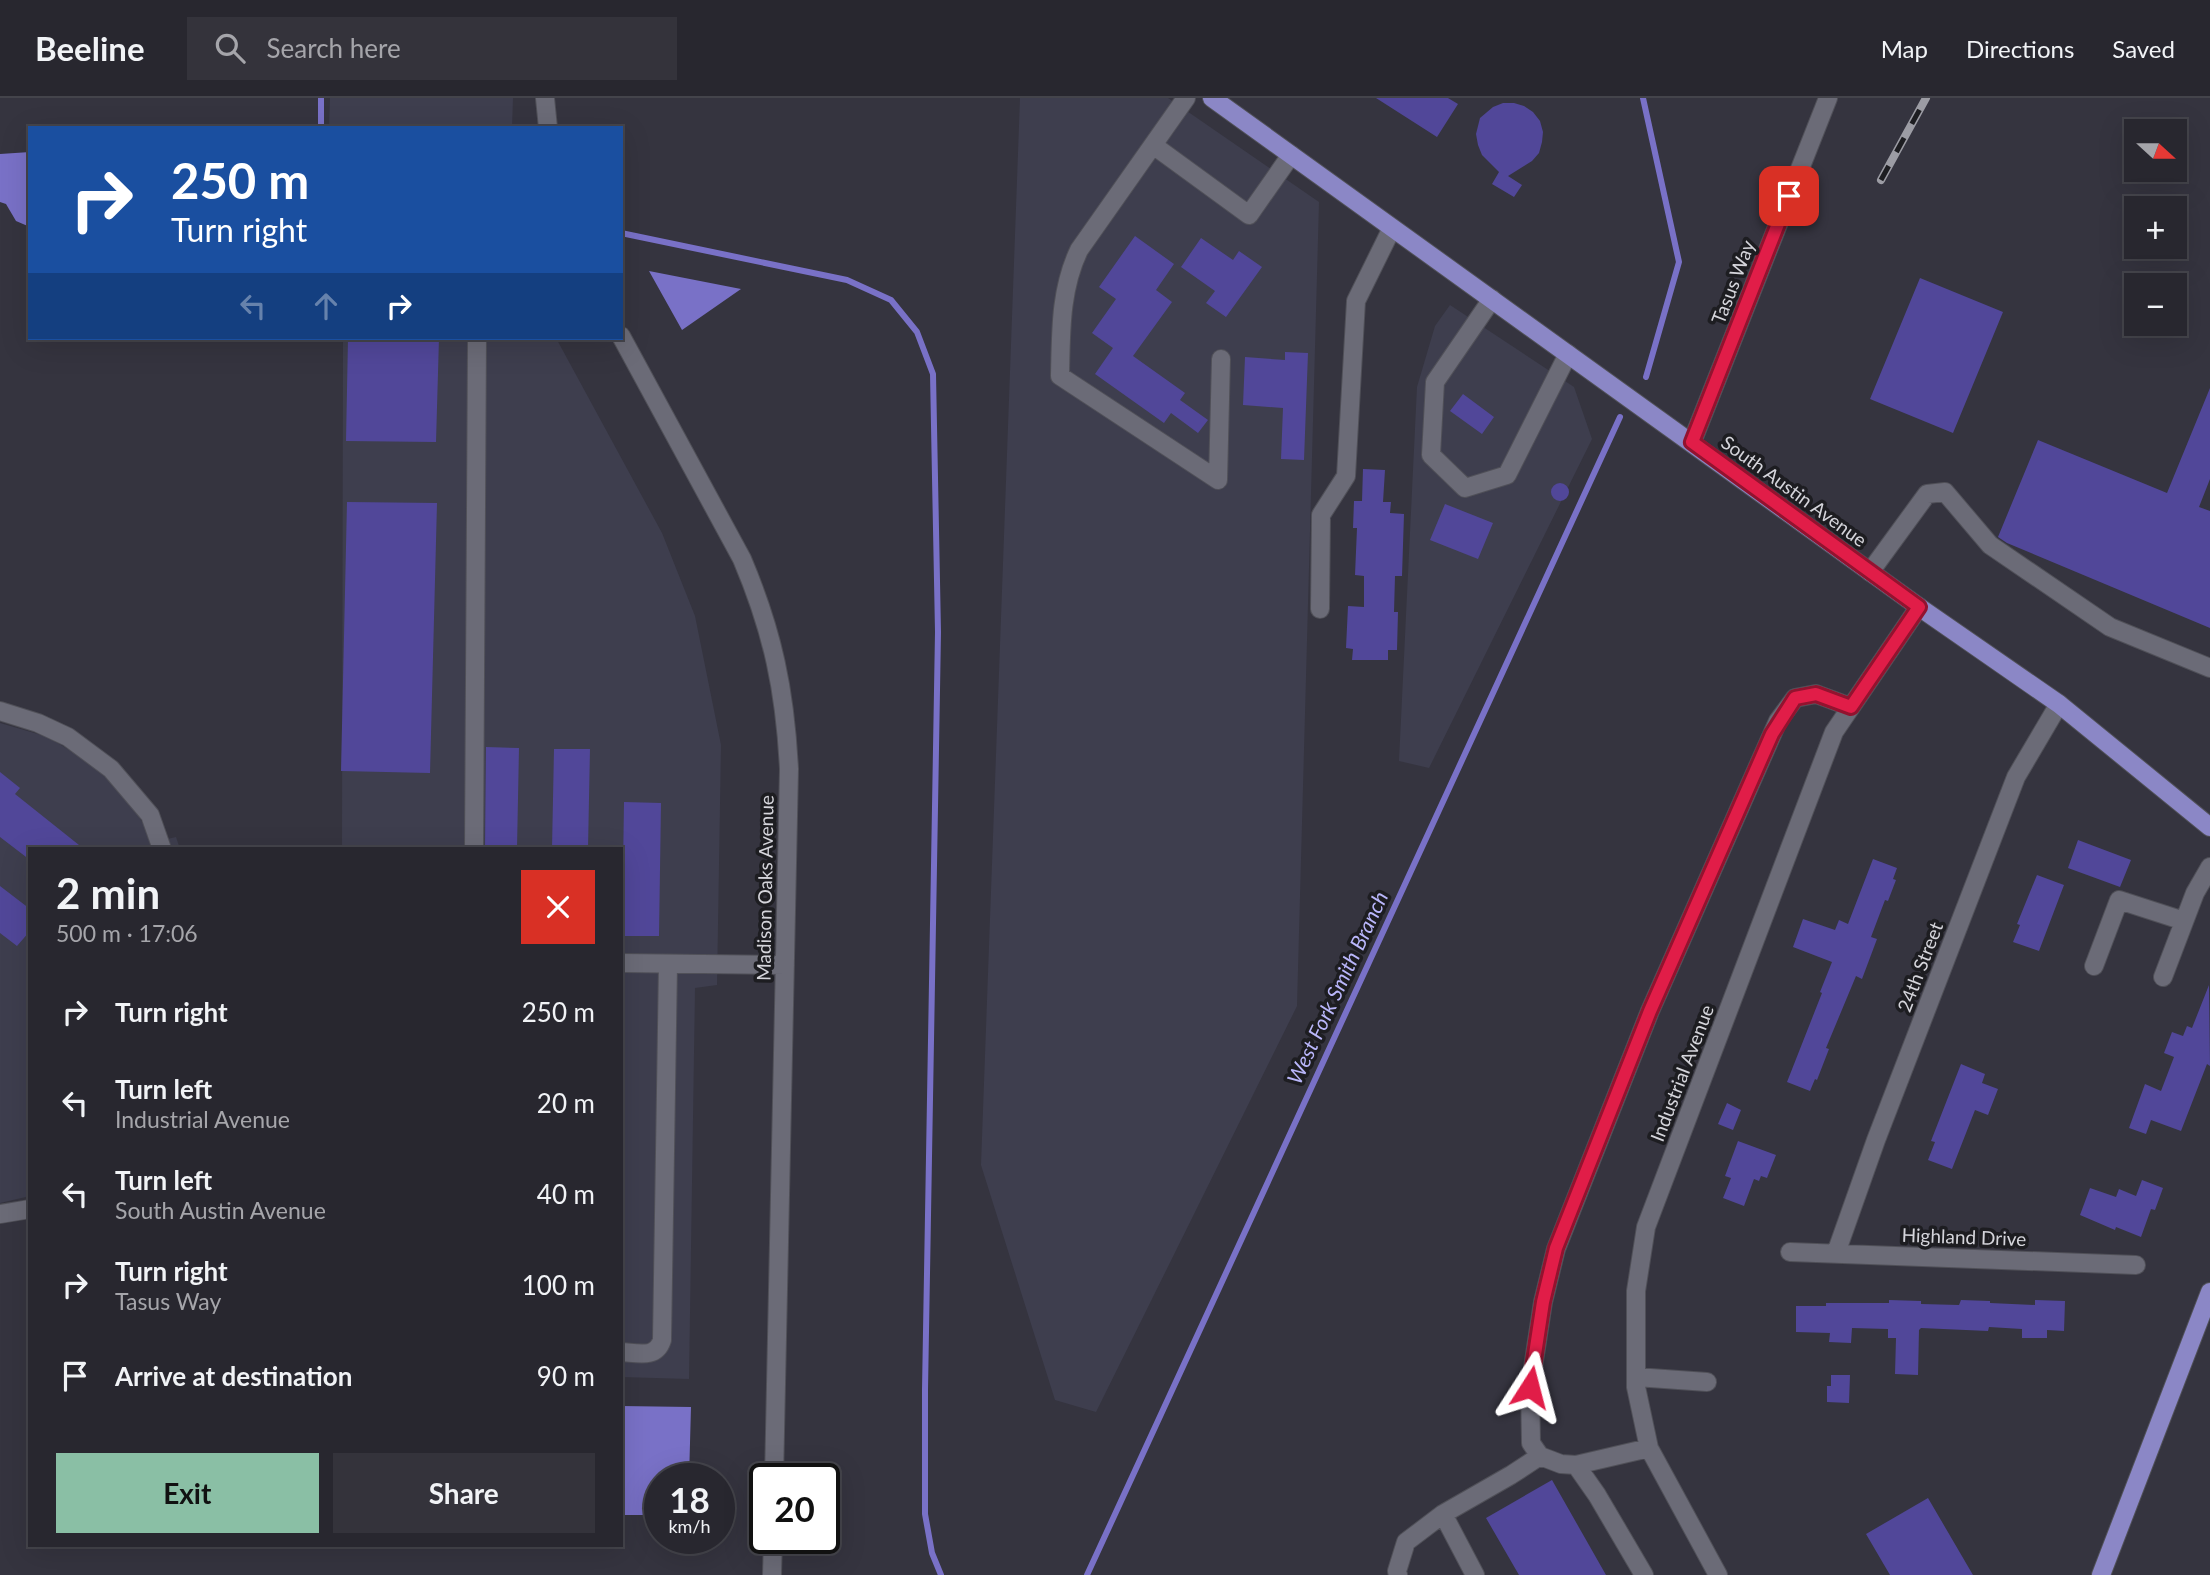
<!DOCTYPE html>
<html lang="en">
<head>
<meta charset="utf-8">
<style>
	:root { --surface:#28272f; --page:#34333b; --text:#f1f3f6; --muted:#a5a5aa; --line:#44444b; --accent:#8abfa5 }
	body { margin:0; font-family:Lato,sans-serif; background:var(--page); color:var(--text); height:100vh; display:flex; flex-direction:column; font-size:26px; white-space:nowrap }
	* { box-sizing:border-box; margin:0 }
	p { font-size:23px; color:var(--muted) }
	.icon { flex:none; width:38px; height:38px; fill:none; stroke:currentColor; stroke-width:2; stroke-linecap:round; stroke-linejoin:round }
	.map { position:relative; flex:1; overflow:hidden }
	.sheet { position:absolute; left:28px; top:749px; width:595px; height:700px; display:flex; flex-direction:column; background:var(--surface); border-radius:0px; box-shadow:0 7px 28px #0002,0 0 0 2px var(--line) }
	.sheet>* { flex:none }
	.banner { position:absolute; left:28px; top:28px; width:595px; height:214px; border-radius:0px; box-shadow:0 7px 28px #0002,0 0 0 2px var(--line); background:#1a4fa0; color:#fff; overflow:hidden }
	.needle { width:46px; rotate:111deg }
	.buttons { position:absolute; left:2124px; top:21px; display:grid; gap:14px }
	.buttons a { display:grid; place-items:center; width:63px; height:63px; border-radius:0px; background:var(--surface); box-shadow:0 7px 28px #0002,0 0 0 2px var(--line); font-size:35px }
	.speed { position:absolute; left:644px; top:1365px; display:flex; gap:14px; font-size:35px; font-weight:700; text-align:center }
	.speed>* { display:grid; place-content:center; width:91px; height:91px; border-radius:50%; background:var(--surface); box-shadow:0 7px 28px #0002,0 0 0 2px var(--line); line-height:1 }
	.speed small { font-size:18px; font-weight:400 }
	.speed .limit { border:4px solid #111; border-radius:10px; background:#fff; color:#111 }
	.pin { position:absolute; display:grid; place-items:center; width:60px; height:60px; color:#fff; margin:-30px; border-radius:14px; box-shadow:0 4px 10px #0006 }
	.me { position:absolute; width:77px; margin:-38px; rotate:9deg; stroke-linejoin:round; filter:drop-shadow(0 0 5px #0008) }
	.turn { display:flex; align-items:center; gap:24px; height:147px; padding:0 28px; font-size:32px }
	.turn .icon { width:91px; height:91px; stroke-width:2.5 }
	.turn b { display:block; font-size:49px; line-height:60px }
	.lanes { display:flex; align-items:center; height:66px; padding:0 28px; background:#0003; justify-content:center; gap:35px; direction:ltr }
	.lanes .off { opacity:.35 }
	.round { display:grid; place-items:center; flex:none; width:74px; height:74px; border-radius:0px; background:var(--page) }
	.headline { display:flex; align-items:center; justify-content:space-between; height:119px; padding:0 28px }
	h1 { font-size:42px; font-weight:700; line-height:52px }
	.primary-button { display:flex; gap:14px; margin-top:auto; padding:14px 28px }
	.primary-button a { flex:1; height:80px; border-radius:0px; background:var(--accent); color:#111; font-size:28px; font-weight:700; line-height:80px; text-align:center }
	.primary-button a+a { background:var(--page); color:var(--text) }
	ul { padding:0; list-style:none }
	li { display:flex; align-items:center; gap:21px; height:91px; padding:0 28px }
	li div { flex:1 }
	li b { display:block; font-size:26px }
	li em { font-style:normal }
	header { display:flex; align-items:center; gap:42px; box-sizing:border-box; height:98px; padding:0 35px; background:var(--surface); border-bottom:2px solid var(--line) }
	header strong { font-size:33px }
	nav { display:flex; gap:38px; margin-inline-start:auto; font-size:24px }
	.search { width:490px; height:63px; background:var(--page); display:flex; align-items:center; gap:18px; box-sizing:border-box; padding:0 24px; border-radius:0px; color:var(--muted); font-size:26px }
	.map>svg:first-child { display:block }
</style>
</head>
<body>
<header>
<strong>Beeline</strong>
<div class="search"><svg class="icon" aria-label="search" viewBox="0 0 24 24"><circle cx="10" cy="10" r="6"/><path d="M15 15l6 6"/></svg>Search here</div>
<nav><a>Map</a><a>Directions</a><a>Saved</a></nav>
</header>
<div class="map">
<svg width="2210" height="1477" viewBox="0 0 2210 1477">
	<rect width="100%" height="100%" fill="#35343f"/>
	<path fill="#3e3e4e" d="M330 0H513L512 30H329Z
		M1020 0H1168L1319 104 1297 908 1096 1314 1055 1302 981 1067Z
		M1450 207 1574 289 1592 341 1429 670 1399 663 1417 289 1435 228Z
		M343 240H556L662 435 695 518 721 647 717 887 695 890 689 1281 621 1279V751H342Z
		M0 625 48 639 100 671 130 704 154 744 176 739 180 751H30V1098L0 1105Z"/>
	<path fill="#7971c7" d="M30 54V129L16 123 6 106 0 104V56Z
		M649 173 741 191 682 232Z
		M621 1308 691 1309 689 1381H660V1417H621Z"/>
	<g fill="none" stroke-linecap="round" stroke-linejoin="round">
		<path stroke="#7971c7" stroke-width="6" d="M1643 0 1679 164 1646 279
			M321 30V0
			M621 135 847 182 891 202 917 234 933 276 938 534 925 1292V1416L932 1455 941 1477
			M1087 1477 1620 319"/>
	</g>
	<path fill="#514799" d="M1376 0H1448L1458 6 1437 39Z
		M1503 5H1514L1524 8 1533 14 1540 23 1543 34 1542 44 1539 55 1532 63 1508 78 1522 87 1514 99 1492 86 1499 74 1482 57 1478 47 1476 36 1480 20 1493 9Z
		M1135 138 1174 166 1156 192 1172 204 1133 258 1185 295 1180 302 1208 322 1198 335 1171 315 1164 325 1095 276 1113 250 1092 235 1116 201 1099 189Z
		M1201 140 1233 162 1239 153 1262 169 1226 219 1206 205 1215 193 1181 169Z
		M1920 180 2003 214 1953 335 1870 301Z
		M348 240H439L436 344 346 343Z
		M1285 254 1308 255 1304 362 1281 361 1283 310 1243 307 1245 259 1285 262Z
		M2210 290V381L2199 409 2210 413V530L2007 445 1998 439 2038 342 2167 395Z
		M1463 296 1494 319 1482 336 1450 313Z
		M1363 371 1385 372 1383 404H1391L1390 415 1404 416 1402 478H1395L1394 514H1398L1397 552H1388V562H1352L1353 551 1346 550 1348 508 1364 509V478L1355 477 1357 430H1353L1354 403H1362Z
		M1551 394a9 9 0 1 1 18 0a9 9 0 1 1-18 0Z
		M347 404 437 405 430 675 341 673Z
		M1445 406 1493 425 1478 461 1430 442Z
		M486 649 519 650 517 751H485Z
		M554 651H590L588 751H552Z
		M0 674 20 690 15 696 84 751H30V762L0 739Z
		M624 704 661 705 659 838H622Z
		M2078 742 2131 762 2120 789 2068 770Z
		M1873 761 1897 770 1893 781 1896 782 1888 803 1885 802 1871 839 1877 841 1862 881 1856 878 1826 950 1829 951 1817 982 1815 981 1810 993 1787 984 1822 895 1820 894 1832 864 1793 849 1803 821 1835 832 1839 822 1848 826Z
		M2037 777 2064 787 2039 853 2013 844 2020 827 2017 826Z
		M0 788 30 811V833L17 848 0 835Z
		M2209 887 2210 968 2207 966 2181 1033 2151 1022 2146 1036 2129 1030 2145 986 2161 993 2174 959 2164 955 2172 934 2183 938 2187 928 2192 930Z
		M1961 966 1985 976 1982 985 1998 991 1988 1017 1975 1012 1952 1071 1928 1062 1935 1044 1931 1043Z
		M1727 1005 1741 1012 1733 1032 1718 1026Z
		M1738 1043 1776 1057 1767 1080 1761 1078 1759 1083 1754 1081 1744 1108 1723 1100 1731 1080 1725 1078Z
		M2142 1082 2163 1090 2155 1112 2151 1111 2141 1139 2116 1129 2115 1132 2080 1117 2090 1090 2116 1099 2119 1091 2136 1098Z
		M1889 1202 1921 1203V1206L1959 1207 1961 1202 1990 1203V1205L2035 1207V1202L2065 1203 2064 1233 2047 1232V1240H2022V1231L1989 1229 1988 1233 1921 1230 1919 1232 1918 1277 1895 1276 1896 1240H1888V1231L1852 1230 1851 1245 1829 1244 1830 1235 1796 1234V1208H1826V1205H1889Z
		M1831 1277H1850L1849 1305 1827 1304V1288H1831Z
		M1552 1382 1606 1477H1519L1486 1420Z
		M1928 1400 1973 1477H1890L1866 1436Z"/>
	<g fill="none" stroke-linecap="round" stroke-linejoin="round">
		<g stroke="#505058" stroke-width="20">
			<path id="minor" d="M545 0 548 30
				M1186 0 1079 152C1060 192 1061 234 1060 278L1218 382 1221 261
				M1153 47 1249 117 1291 57
				M1492 201 1435 284 1431 357 1465 390 1507 377 1568 256
				M621 238 742 461C773 534 785 593 789 671L774 1381
				M1692 344 1828 0
				M1870 474 1927 396 1945 394 1990 447 2110 529 2210 570
				M1320 511 1321 417 1346 378 1356 203 1392 130
				M0 613 38 625 68 639 111 671 150 717 162 751
				M474 751 477 240
				M621 865 785 867
				M2094 868 2119 802 2184 823
				M2163 879 2195 795 2210 769
				M0 1116 30 1111
				M1790 1154 2136 1167
				M1836 1155 1876 1042 2016 679 2059 606
				M621 1254C638 1255 656 1261 662 1242L668 866
				M1636 1279 1707 1284
				M1576 1367 1561 1366 1540 1358 1531 1345 1530 1289 1543 1204 1556 1151 1650 913 1778 623 1795 600 1816 596 1851 609
				M1443 1416 1475 1477
				M772 1477 773 1440
				M1398 1477 1397 1473 1406 1444 1443 1416 1511 1377 1540 1358
				M1644 1477 1597 1397 1576 1367 1649 1350
				M1718 1477 1649 1350 1636 1289V1193L1646 1129 1834 634 1919 509"/>
		</g>
		<g stroke="#505058" stroke-width="20">
			<path id="major" d="M1212 0 1919 509 2059 606 2210 729
				M2101 1477 2210 1194"/>
		</g>
		<use href="#minor" stroke="#6b6b77" stroke-width="18"/>
		<use href="#major" stroke="#8b87c6" stroke-width="18"/>
		<g stroke="#9c9ca4" stroke-width="8">
			<path id="rail" d="M1881 82 1926 0"/>
		</g>
		<use href="#rail" stroke="#1d1d21" stroke-width="5" stroke-dasharray="16" stroke-linecap="butt"/>
	</g>
	<g fill="none" stroke-linecap="round" stroke-linejoin="round">
		<g stroke="#92132f" stroke-width="18">
			<path id="route" d="M1530 1289 1543 1204 1556 1150 1650 913 1772 636 1795 600 1816 596 1851 609 1919 509 1692 344 1789 98"/>
		</g>
		<use href="#route" stroke="#e11d48" stroke-width="12"/>
	</g>
	<g text-anchor="middle" stroke-width="7" stroke-linejoin="round" paint-order="stroke">
		<g font-size="19" fill="#d5d5db" stroke="#1d1d21">
			<text transform="translate(1733 184) rotate(-69)" y="7">Tasus Way</text>
			<text transform="translate(1794 393) rotate(36)" y="7">South Austin Avenue</text>
			<text transform="translate(765 790) rotate(-89)" y="7">Madison Oaks Avenue</text>
			<text transform="translate(1920 869) rotate(-69)" y="7">24th Street</text>
			<text transform="translate(1682 975) rotate(-69)" y="7">Industrial Avenue</text>
			<text transform="translate(1964 1139) rotate(2)" y="7">Highland Drive</text>
		</g>
		<g font-size="21" font-style="italic" fill="#b9b6fa" stroke="#1d1d21">
			<text transform="translate(1338 890) rotate(-65)" y="7">West Fork Smith Branch</text>
		</g>
	</g>
</svg>
<div class="buttons">
<a><svg class="needle" viewBox="-14 -14 28 28"><path d="M0-13l5 13h-10z" fill="#e53935"/><path d="M0 13l5-13h-10z" fill="#a5a5aa"/></svg></a>
<a>+</a>
<a>−</a>
</div>
<div class="speed"><div>18<small>km/h</small></div><div class="limit">20</div></div>
<div class="pin" style="left:1789px;top:98px;background:#d93025"><svg class="icon" aria-label="arrive" viewBox="0 0 24 24"><path d="M6 21V4h12l-3 4 3 4H6"/></svg></div>
<svg class="me" style="left:1530px;top:1289px" viewBox="-20 -20 40 40"><path d="M0-17L14 15 0 8-14 15z" fill="#e11d48" stroke="#fff" stroke-width="4"/></svg>
<div class="banner">
<div class="turn"><svg class="icon" aria-label="right" viewBox="0 0 24 24"><path d="M7 20v-9h11M14 6l5 5-5 5"/></svg><div><b>250 m</b>Turn right</div></div>
<div class="lanes"><svg class="icon off" aria-label="left" viewBox="0 0 24 24"><path d="M17 20v-9H6M10 6l-5 5 5 5"/></svg><svg class="icon off" aria-label="ahead" viewBox="0 0 24 24"><path d="M12 20V5M6 11l6-6 6 6"/></svg><svg class="icon" aria-label="right" viewBox="0 0 24 24"><path d="M7 20v-9h11M14 6l5 5-5 5"/></svg></div>
</div>
<section class="sheet">
<div class="headline"><div><h1>2 min</h1><p>500 m · 17:06</p></div><a class="round" style="background:#d93025;color:#fff"><svg class="icon" aria-label="close" viewBox="0 0 24 24"><path d="M6 6l12 12M18 6L6 18"/></svg></a></div>
<ul>
<li><svg class="icon" aria-label="right" viewBox="0 0 24 24"><path d="M7 20v-9h11M14 6l5 5-5 5"/></svg><div><b>Turn right</b></div><em>250 m</em></li>
<li><svg class="icon" aria-label="left" viewBox="0 0 24 24"><path d="M17 20v-9H6M10 6l-5 5 5 5"/></svg><div><b>Turn left</b><p>Industrial Avenue</p></div><em>20 m</em></li>
<li><svg class="icon" aria-label="left" viewBox="0 0 24 24"><path d="M17 20v-9H6M10 6l-5 5 5 5"/></svg><div><b>Turn left</b><p>South Austin Avenue</p></div><em>40 m</em></li>
<li><svg class="icon" aria-label="right" viewBox="0 0 24 24"><path d="M7 20v-9h11M14 6l5 5-5 5"/></svg><div><b>Turn right</b><p>Tasus Way</p></div><em>100 m</em></li>
<li><svg class="icon" aria-label="arrive" viewBox="0 0 24 24"><path d="M6 21V4h12l-3 4 3 4H6"/></svg><div><b>Arrive at destination</b></div><em>90 m</em></li>
</ul>
<div class="primary-button"><a>Exit</a><a>Share</a></div>
</section>
</div>
</body>
</html>
